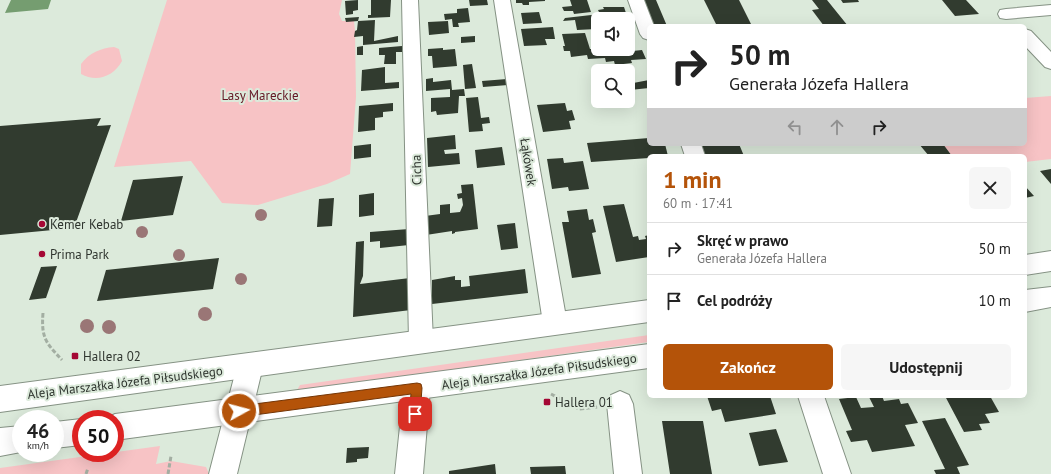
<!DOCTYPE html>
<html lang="pl">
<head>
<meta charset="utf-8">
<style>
	:root { --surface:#fff; --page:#f6f6f6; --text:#222; --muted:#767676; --line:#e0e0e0; --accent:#b45309 }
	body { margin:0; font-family:"PT Sans",sans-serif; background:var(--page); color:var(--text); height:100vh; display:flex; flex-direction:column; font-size:15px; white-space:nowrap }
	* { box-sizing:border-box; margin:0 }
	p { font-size:13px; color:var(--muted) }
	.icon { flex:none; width:22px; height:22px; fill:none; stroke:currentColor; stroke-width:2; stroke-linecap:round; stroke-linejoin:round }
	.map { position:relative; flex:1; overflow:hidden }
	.side { position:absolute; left:647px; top:154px; width:380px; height:244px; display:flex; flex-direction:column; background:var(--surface); border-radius:6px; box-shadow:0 4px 16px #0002 }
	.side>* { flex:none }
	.banner { position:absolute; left:647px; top:24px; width:380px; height:122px; border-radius:6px; box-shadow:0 4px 16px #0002; background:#fff; color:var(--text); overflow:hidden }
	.fabs { position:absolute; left:591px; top:12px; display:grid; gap:8px }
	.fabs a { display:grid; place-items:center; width:44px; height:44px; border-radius:6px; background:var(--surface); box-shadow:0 4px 16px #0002; font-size:20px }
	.speed { position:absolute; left:12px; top:410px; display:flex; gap:8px; font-size:20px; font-weight:700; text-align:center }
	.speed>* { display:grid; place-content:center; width:52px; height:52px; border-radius:50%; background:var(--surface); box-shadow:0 4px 16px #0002; line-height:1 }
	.speed small { font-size:10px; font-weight:400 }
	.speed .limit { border:6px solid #d22; background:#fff; color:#111 }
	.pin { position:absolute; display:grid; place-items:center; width:34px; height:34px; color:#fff; margin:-17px; border-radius:8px; box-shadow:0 2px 6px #0006 }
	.me { position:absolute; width:44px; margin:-22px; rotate:83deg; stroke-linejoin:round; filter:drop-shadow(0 0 3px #0008) }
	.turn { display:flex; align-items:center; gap:14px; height:84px; padding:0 16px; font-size:18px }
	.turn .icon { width:52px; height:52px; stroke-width:2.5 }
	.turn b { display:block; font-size:28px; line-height:34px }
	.lanes { display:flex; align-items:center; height:38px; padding:0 16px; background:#0003; justify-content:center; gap:20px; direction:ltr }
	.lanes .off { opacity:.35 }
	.round { display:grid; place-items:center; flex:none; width:42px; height:42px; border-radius:6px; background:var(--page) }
	.summary { display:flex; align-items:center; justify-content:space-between; height:68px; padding:0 16px }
	h1 { font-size:24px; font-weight:600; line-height:30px; color:var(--accent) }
	.primary-button { display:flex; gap:8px; margin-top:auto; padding:8px 16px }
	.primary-button a { flex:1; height:46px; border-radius:6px; background:var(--accent); color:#fff; font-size:16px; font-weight:600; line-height:46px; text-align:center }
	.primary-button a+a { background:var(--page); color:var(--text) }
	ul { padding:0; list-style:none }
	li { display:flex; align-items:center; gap:12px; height:52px; padding:0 16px; border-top:1px solid var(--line) }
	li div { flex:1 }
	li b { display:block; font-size:15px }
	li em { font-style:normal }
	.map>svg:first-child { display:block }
</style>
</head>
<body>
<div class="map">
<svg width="1051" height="474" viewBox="0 0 1051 474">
	<rect width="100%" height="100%" fill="#dceadb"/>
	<path fill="#f7c3c5" d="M167 0H342L339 14 342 21H354L355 31 356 97 350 174 327 184 258 205 222 203 191 161 114 167Z
		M114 47 119 49 122 61C114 76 97 83 81 74V64C89 53 101 48 114 47Z
		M1051 96V159L1025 162V156H952L943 144H1025V98Z
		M649 335V342L301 391 297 390 300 385Z
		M160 446 156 464 171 461 206 467 209 474H0V468Z"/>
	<path fill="#759d70" d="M11 0H51L48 9 5 13Z"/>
	<path fill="#313b2f" d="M358 0V10L353 11V14L346 15 345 1Z
		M371 0H391L390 17 368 18V15H371Z
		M469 0H487L488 5 470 6Z
		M516 0H545V1L529 2V5H523L522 3H516Z
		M570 0H587L591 12 574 14 573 11H564L562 7 572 6Z
		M641 0H656L667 26H651Z
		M704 0H739L752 26H717Z
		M812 0H827L848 26H824L812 10 819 9Z
		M841 0H858L859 2 843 3Z
		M942 0H966L979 14 955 16Z
		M603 7H624L627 16 593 18 596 29 577 30 575 20 563 21 565 18 600 14 598 10 604 9Z
		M468 8 470 22 458 23 459 27H453L452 19 445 20 444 14 457 13V9Z
		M539 12 542 23 523 24 521 13Z
		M359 17 358 21 346 22 345 18Z
		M375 20 374 41 398 36V42L363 45V36L354 37 355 31 357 30 358 21Z
		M448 21 449 33 429 35 428 22Z
		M553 27 555 39H545L547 45 524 46 521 29Z
		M585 33 590 49H602L604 54 642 50 646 59 631 60 632 63 615 65 614 61 606 62 605 58 588 59 587 55 571 57 570 51H564L563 46H565L562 34Z
		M475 36V42L461 43V37Z
		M363 46V55H357V47Z
		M402 46V52H396V64H384L385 55H379V48Z
		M443 48V50L455 49 457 66 433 68 432 56H428V49Z
		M472 64 476 88 465 89 463 65Z
		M385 67V83L399 82V88L361 91 362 70Z
		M433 78V82L451 80 452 90 464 89 465 96H459L458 113 437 115 436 111 431 112V98L450 97V89L426 91V79Z
		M507 79 508 85 483 87 482 81Z
		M649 80V88L630 90 632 96 628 97V84Z
		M478 97 481 118 489 117 490 123 482 124 483 131 469 132 466 98Z
		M393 103V111L383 112V117L375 118V130L358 132 359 106Z
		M565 103 567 111 572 110 575 120 569 121 571 129 543 132 537 105Z
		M101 118 97 126 111 125 74 228 0 235V126Z
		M455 135 456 149 444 150 445 154 459 153 460 164 428 167 427 138Z
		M649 138V144H665L668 156H649V158L591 162 587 143Z
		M371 144V157L354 159V146Z
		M699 144H739L744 156H703Z
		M919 144H943L952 156H929Z
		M502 147 505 165 477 168 475 150Z
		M563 158 564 163 583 161 589 189 569 191 568 187 552 189 547 159Z
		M1051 169V184L1040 171Z
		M183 176 173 215 121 221 133 180Z
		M473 184 478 229 455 232V233L452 234V231L426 235 425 216 440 214V205L450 204V213L460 212 463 205 462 198 458 199 457 194 462 193 461 185Z
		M1025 186 1034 196 1025 198Z
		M374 193V215L359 217V195Z
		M334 198 332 226 317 227 319 199Z
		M624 204 633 237 638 236 639 240 646 239 645 236 649 235V257L616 262 603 206Z
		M587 209 589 220 593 219 596 232 592 233 601 274 572 278 562 222H569L567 211Z
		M515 223 518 248 501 250 497 225Z
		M409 229V245L380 248V241L370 242V232Z
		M364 241 363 276 360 284 410 278 411 310 353 317 356 242Z
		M219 258 213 289 97 301 106 270Z
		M57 266 46 298 29 300 41 267Z
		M525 269 528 293 432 304V280L455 276V280H461V287L470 286 469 276Z
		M707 396H770L776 414 725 422 721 409 712 411Z
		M882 396 884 401 899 399 901 404 908 403 918 423 905 425 915 446 872 452 867 440 851 442 846 431 852 430 839 399 856 397 861 408 874 407 869 397Z
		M945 396H990L999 412 985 414 990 423 979 424 982 430 964 432Z
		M945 418 969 465 957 467 960 474H936L934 470 945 469 922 421Z
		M662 421H703L712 474H670Z
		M776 429 788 462 759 466 749 433Z
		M369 447 368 458 357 459V462L346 463 347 448Z
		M495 464 496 474H449V471Z
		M565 466 566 474H531L530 467Z"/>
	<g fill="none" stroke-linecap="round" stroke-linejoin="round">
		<g stroke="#859284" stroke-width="2">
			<path id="street" d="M402 0H418L433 341 430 349 421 352 412 349 409 341Z
				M494 0H510L567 323 564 331 555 334 546 331 543 323Z
				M628 0H644L654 26H649V40L643 38 640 34Z
				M1051 5V15L1006 19 1000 18 998 14 1000 10 1006 9Z
				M1025 29 1031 31 1051 52V69L1045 67 1025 46Z
				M681 144H701L705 156H685Z
				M250 354 259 357 263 366 237 474H209L237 366 241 357Z
				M417 375 426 379 430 388 423 474H395L404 388 408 379Z
				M620 391 629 395 633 404 642 474H614L607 404 611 395Z
				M798 396H824L851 474H823Z"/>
		</g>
		<g stroke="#859284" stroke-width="2">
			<path id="secondary" d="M1051 251V271L1025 275V255Z
				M1051 287V307L1025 312V290Z
				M649 300V322L0 412V386Z
				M649 344V368L115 440V419H105L115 414Z
				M81 419V445L55 448V422Z
				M21 426V452L0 456V428Z"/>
		</g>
		<path stroke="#a3aea2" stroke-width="3" stroke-dasharray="4.5 2" stroke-linecap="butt" d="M43 313C41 338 46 343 62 360
			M551 394 579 409 598 407
			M86 474 88 468
			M168 474 171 456"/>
		<use href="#street" fill="#fff" fill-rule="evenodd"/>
		<use href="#secondary" fill="#fff" fill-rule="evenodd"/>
	</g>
	<g fill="#9a7676">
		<circle cx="261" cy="215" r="6"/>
		<circle cx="142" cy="232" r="6"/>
		<circle cx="179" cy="255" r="6"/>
		<circle cx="241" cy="279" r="6"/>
		<circle cx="205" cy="314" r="7"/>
		<circle cx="87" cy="326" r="7"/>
		<circle cx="109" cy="327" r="7"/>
	</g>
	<path fill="#b45309" stroke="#753606" d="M417 383 421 384 422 388 420 414 418 418 415 419 411 418 409 414 411 394 239 417 235 415 234 411 235 407 239 406Z"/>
	<g fill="#a40734" stroke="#dceadb" stroke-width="1.5">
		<circle cx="42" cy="224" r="4"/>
		<circle cx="42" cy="254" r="4"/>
		<rect x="71" y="352" width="8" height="8" rx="2"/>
		<rect x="543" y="398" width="8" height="8" rx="2"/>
	</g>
	<g text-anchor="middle" stroke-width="4" stroke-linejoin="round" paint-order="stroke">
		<g font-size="13" fill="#641724" stroke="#dceadb">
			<text x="260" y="100">Lasy Mareckie</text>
		</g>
		<g font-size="13" fill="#2f352f" stroke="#dceadb">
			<text transform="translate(529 162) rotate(81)" y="5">Łąkówek</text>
			<text transform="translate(416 170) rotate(-92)" y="5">Cicha</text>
			<text transform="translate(539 371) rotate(-8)" y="5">Aleja Marszałka Józefa Piłsudskiego</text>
			<text transform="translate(125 382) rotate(-7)" y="5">Aleja Marszałka Józefa Piłsudskiego</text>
		</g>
		<g font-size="13" fill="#2f352f" stroke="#dceadb" text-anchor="start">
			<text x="50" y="229">Kemer Kebab</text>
			<text x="50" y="259">Prima Park</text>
			<text x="83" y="361">Hallera 02</text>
			<text x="555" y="407">Hallera 01</text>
		</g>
	</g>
</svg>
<div class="fabs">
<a><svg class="icon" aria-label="sound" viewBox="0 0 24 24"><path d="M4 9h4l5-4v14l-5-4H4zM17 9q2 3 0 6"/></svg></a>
<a><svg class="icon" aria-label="search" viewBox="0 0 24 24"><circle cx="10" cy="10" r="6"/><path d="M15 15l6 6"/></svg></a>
</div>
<div class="speed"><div>46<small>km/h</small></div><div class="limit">50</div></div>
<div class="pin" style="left:415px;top:414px;background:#d93025"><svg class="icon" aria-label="arrive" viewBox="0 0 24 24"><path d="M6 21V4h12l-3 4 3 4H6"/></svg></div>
<svg class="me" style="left:239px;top:411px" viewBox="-20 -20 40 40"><circle r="17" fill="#b45309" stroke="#fff" stroke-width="3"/><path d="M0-11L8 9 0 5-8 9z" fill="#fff"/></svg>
<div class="banner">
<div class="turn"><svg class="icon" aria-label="right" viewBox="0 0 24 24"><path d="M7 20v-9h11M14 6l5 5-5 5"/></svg><div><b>50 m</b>Generała Józefa Hallera</div></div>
<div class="lanes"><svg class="icon off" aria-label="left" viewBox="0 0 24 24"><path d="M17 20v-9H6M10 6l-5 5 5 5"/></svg><svg class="icon off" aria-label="ahead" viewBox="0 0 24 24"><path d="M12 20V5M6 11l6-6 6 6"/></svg><svg class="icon" aria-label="right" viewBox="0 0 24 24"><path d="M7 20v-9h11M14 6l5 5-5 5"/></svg></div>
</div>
<section class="side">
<div class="summary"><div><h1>1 min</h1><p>60 m · 17:41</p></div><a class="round"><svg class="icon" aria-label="close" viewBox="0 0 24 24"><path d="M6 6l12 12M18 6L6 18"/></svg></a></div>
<ul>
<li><svg class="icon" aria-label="right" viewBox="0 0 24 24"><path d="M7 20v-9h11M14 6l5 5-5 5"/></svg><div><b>Skręć w prawo</b><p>Generała Józefa Hallera</p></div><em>50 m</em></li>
<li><svg class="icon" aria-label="arrive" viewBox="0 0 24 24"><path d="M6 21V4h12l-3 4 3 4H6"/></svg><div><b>Cel podróży</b></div><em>10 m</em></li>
</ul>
<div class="primary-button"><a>Zakończ</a><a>Udostępnij</a></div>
</section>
</div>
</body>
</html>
